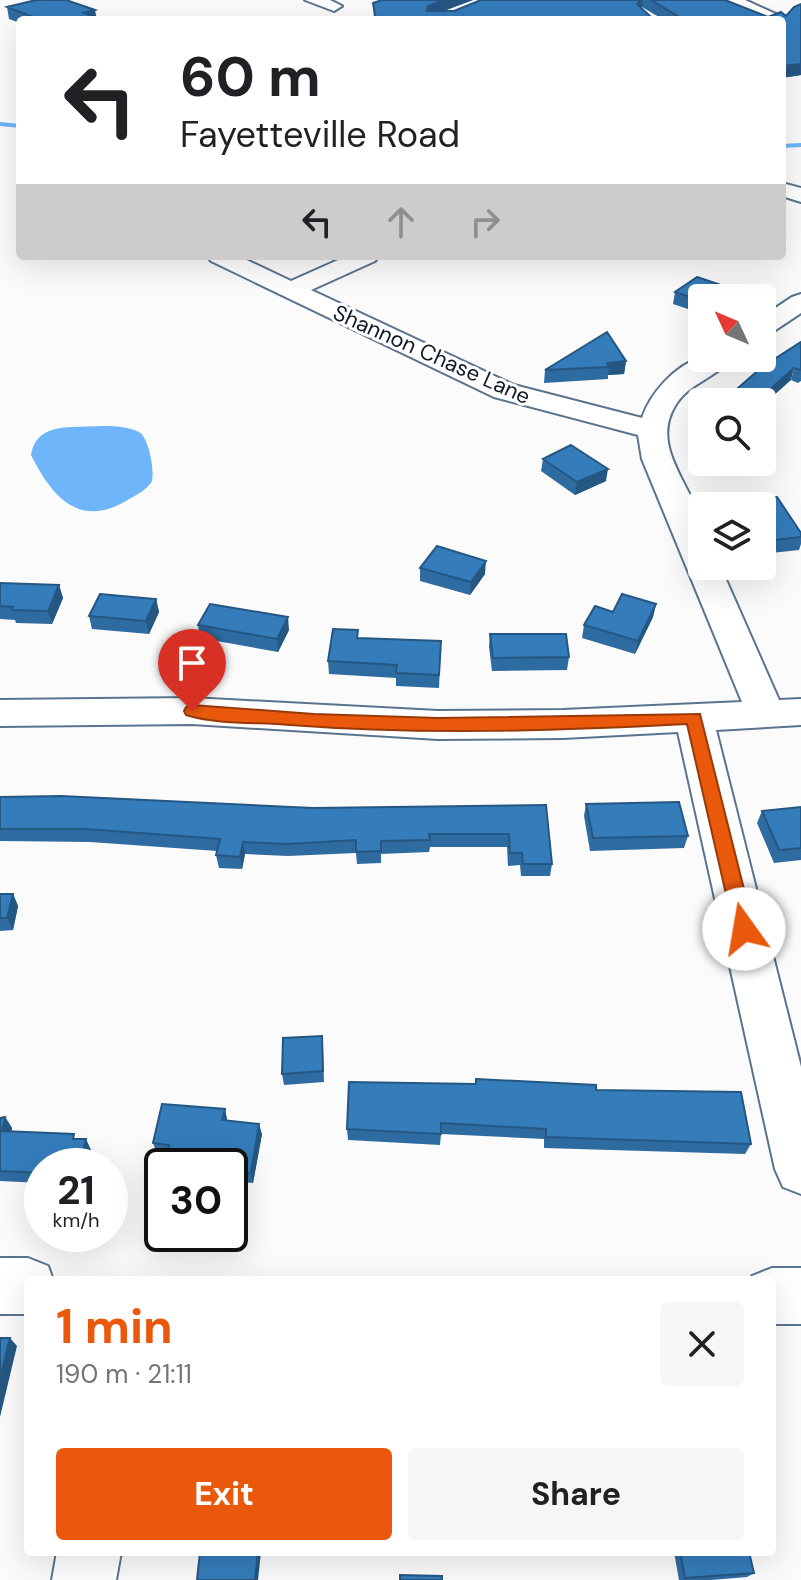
<!DOCTYPE html>
<html lang="en">
<head>
<meta charset="utf-8">
<style>
	:root { --surface:#fff; --page:#f6f6f6; --text:#202124; --muted:#757577; --accent:#ea580c }
	body { margin:0; font-family:"DM Sans",sans-serif; background:var(--page); color:var(--text); height:100vh; display:flex; flex-direction:column; font-size:30px; white-space:nowrap }
	* { box-sizing:border-box; margin:0 }
	p { font-size:26px; color:var(--muted) }
	.icon { flex:none; width:44px; height:44px; fill:none; stroke:currentColor; stroke-width:2; stroke-linecap:round; stroke-linejoin:round }
	.map { position:relative; flex:1; overflow:hidden }
	.details { position:absolute; left:24px; top:1276px; width:752px; height:280px; display:flex; flex-direction:column; background:var(--surface); border-radius:8px; box-shadow:0 8px 32px #0002 }
	.details>* { flex:none }
	.top-card { position:absolute; left:16px; top:16px; width:770px; height:244px; border-radius:8px; box-shadow:0 8px 32px #0002; background:#fff; color:var(--text); overflow:hidden }
	.needle { width:52px; rotate:314deg }
	.buttons { position:absolute; left:688px; top:284px; display:grid; gap:16px }
	.buttons a { display:grid; place-items:center; width:88px; height:88px; border-radius:8px; background:var(--surface); box-shadow:0 8px 32px #0002; font-size:40px }
	.speed { position:absolute; left:24px; top:1148px; display:flex; gap:16px; font-size:40px; font-weight:700; text-align:center }
	.speed>* { display:grid; place-content:center; width:104px; height:104px; border-radius:50%; background:var(--surface); box-shadow:0 8px 32px #0002; line-height:1 }
	.speed small { font-size:20px; font-weight:400 }
	.speed .limit { border:4px solid #111; border-radius:12px; background:#fff; color:#111 }
	.pin { position:absolute; display:grid; place-items:center; width:68px; height:68px; color:#fff; margin:-82px -34px; border-radius:50% 50% 50% 0; rotate:-45deg; box-shadow:0 0 8px #0007 }
	.pin .icon { rotate:45deg }
	.me { position:absolute; width:88px; margin:-44px; rotate:347deg; stroke-linejoin:round; filter:drop-shadow(0 0 6px #0008) }
	.turn { display:flex; align-items:center; gap:28px; height:168px; padding:0 32px; font-size:36px }
	.turn .icon { width:104px; height:104px; stroke-width:2.5 }
	.turn b { display:block; font-size:56px; line-height:68px }
	.lanes { display:flex; align-items:center; height:76px; padding:0 32px; background:#0003; justify-content:center; gap:40px; direction:ltr }
	.lanes .off { opacity:.35 }
	.round { display:grid; place-items:center; flex:none; width:84px; height:84px; border-radius:8px; background:var(--page) }
	.head { display:flex; align-items:center; justify-content:space-between; height:136px; padding:0 32px }
	h1 { font-size:48px; font-weight:700; line-height:60px; color:var(--accent) }
	.button { display:flex; gap:16px; margin-top:auto; padding:16px 32px }
	.button a { flex:1; height:92px; border-radius:8px; background:var(--accent); color:#fff; font-size:32px; font-weight:700; line-height:92px; text-align:center }
	.button a+a { background:var(--page); color:var(--text) }
	.map>svg:first-child { display:block }
</style>
</head>
<body>
<div class="map">
<svg width="801" height="1580" viewBox="0 0 801 1580">
	<rect width="100%" height="100%" fill="#fbfbfb"/>
	<path fill="#6fb5f9" d="M72 427C92 427 120 423 139 432 149 437 156 475 151 483 145 491 134 496 126 501 78 529 51 495 31 455 35 433 50 428 72 427Z"/>
	<g fill="none" stroke-linecap="round" stroke-linejoin="round">
		<path stroke="#6fb5f9" stroke-width="4" d="M0 124 20 126
			M782 146 801 145"/>
		<g stroke="#5b748d" stroke-width="4">
			<path id="minor" d="M305 0H330L342 6 334 11Z
				M723 0H745L789 20 782 25V20H767Z
				M782 183 801 188V202L782 196Z
				M207 256H238L291 281 347 256H379L375 261 311 290 514 385 642 418C650 394 674 366 700 358 705 356 722 358 731 358 717 378 688 383 675 406 649 449 696 488 702 529 704 540 702 554 702 566H720L779 700 801 699V725L716 730 801 1067V1194L783 1187 775 1169 678 732 563 738 438 739 192 724 0 726V700L192 698 438 711 563 710 742 702 642 459 638 435 494 397 211 261Z
				M801 294V313L771 333 762 336V317L792 297Z
				M0 1258H28L48 1266 53 1280H28V1314H0Z
				M772 1268H801V1324H772V1280H751L752 1276Z
				M57 1552H121L116 1580H52Z"/>
		</g>
		<use href="#minor" fill="#fff" fill-rule="evenodd"/>
	</g>
	<path fill="#2e6ba1" d="M382 0H473L443 11H454L482 0H725L768 17 781 12 786 16 794 7 801 4V75L782 78V20H664L642 7 641 8 651 17 650 20H374L373 3Z
		M7 7 97 18 102 20H20V23L9 19Z
		M721 285 718 297 717 298H702L697 312 673 304 675 292Z
		M801 342V381L798 383 791 380Z
		M626 361 624 374 608 375V379L544 383 545 370Z
		M543 459 606 481 575 495 541 471Z
		M722 462H758L756 471 726 472Z
		M777 497 801 533V544L799 550 771 553 762 539V506H747L749 499Z
		M420 568 485 574 470 595 420 581Z
		M0 583 59 585 63 598 52 624 16 623 15 620 0 619Z
		M156 599 159 612 149 634 92 629 89 616Z
		M656 604 653 617 635 654 582 638 584 625 613 612Z
		M198 625 289 630 278 652 200 638Z
		M358 630V638L441 641 439 688 396 686V678L329 674 328 661Z
		M490 634 569 657 567 670 492 671 489 647Z
		M0 797 313 808 546 805 552 864 550 876H521L520 865 508 866 507 847H430L429 852 381 854V863L357 864 356 853 288 856 245 854 242 869 219 868 216 855 217 851 90 842 0 841Z
		M586 804 688 836 684 848 590 851 584 816Z
		M801 807V860L774 863 757 823 762 811Z
		M0 894H13L18 906 13 930 0 931Z
		M323 1048 324 1082 284 1085 282 1074Z
		M596 1090 751 1144 745 1154 544 1148V1139L441 1134 440 1145 348 1140 347 1129Z
		M225 1109 227 1121 262 1134 253 1183 230 1181V1166L157 1154 153 1143Z
		M5 1117 12 1128 11 1132 76 1139 91 1150 42 1166V1183L0 1181V1118Z
		M674 1552H749L754 1573 747 1577 711 1580H679Z"/>
	<path fill="#255783" d="M444 0H473L428 17 427 20 428 6Z
		M640 0H643L642 7 636 15 637 4Z
		M95 10 97 20 84 13Z
		M801 64V75L782 78V66Z
		M721 285 718 297 717 298H702Z
		M702 298V308L697 312 699 300Z
		M626 361 624 374 608 375 609 367 607 363Z
		M794 368 791 380 762 406V402H756Z
		M608 469 606 481 575 495 577 482Z
		M486 561 485 574 470 595 471 582Z
		M59 585 63 598 52 624 48 611Z
		M156 599 159 612 149 634 146 621Z
		M656 604 653 617 635 654 638 641Z
		M288 617 289 630 278 652 277 639Z
		M243 842 245 854 242 869 240 857Z
		M13 894 18 906 13 930 7 918Z
		M225 1109 227 1119 225 1131 222 1120Z
		M5 1117 12 1128 8 1142 2 1131Z
		M259 1124 262 1134 253 1183 251 1173Z
		M86 1139 91 1150 87 1166H80Z
		M10 1338 17 1346 0 1417V1379Z
		M258 1552H261L258 1580H255Z"/>
	<path fill="#357cbb" stroke="#255783" stroke-width="2" d="M36 0H66L95 10 84 13 102 20H41L7 7Z
		M382 0H444L428 6 427 11H454L481 0H640L637 4 651 17 607 18 601 20H376L373 3Z
		M651 0H725L768 17 781 12 786 16 794 7 801 4V64L782 66V20H684Z
		M697 277 721 285 699 300 675 292Z
		M607 332 626 361 607 363 609 367 545 370Z
		M801 342V370L794 368 756 402H722L762 367Z
		M571 445 608 469 577 482 543 459Z
		M777 497 801 533V537L775 540 762 520V506H753L749 499Z
		M437 546 486 561 471 582 420 568Z
		M0 583 59 585 48 611 12 610 13 607 0 606Z
		M100 594 156 599 146 621 89 616Z
		M622 594 656 604 638 641 584 625 595 606 613 612Z
		M210 604 288 617 277 639 198 625Z
		M333 629 358 630 357 638 441 641 439 675 396 673 397 665 328 661Z
		M490 634H566L569 657 493 658Z
		M61 796 313 808 546 805 552 864H523L522 853H510L509 834H429L430 840 381 841V851L356 852V840L286 844 243 842 240 857 216 855 220 839 85 829H0V797Z
		M679 802 688 836 593 838 586 804Z
		M801 807V848L779 850 762 811Z
		M0 894H13L7 918H0Z
		M322 1036 323 1071 282 1074 283 1038Z
		M476 1079 596 1085V1090L741 1092 751 1144 546 1137V1129L441 1123V1134L347 1129 349 1082 476 1084Z
		M162 1104 225 1109 222 1120 259 1124 251 1173 230 1172V1166H164L169 1145 153 1143Z
		M5 1117 2 1131 74 1134 73 1139H86L80 1166H42V1173L0 1171V1118Z
		M0 1338H10L0 1379Z
		M200 1552H258L255 1580H197Z
		M680 1552H749L754 1573 685 1578Z
		M400 1575 442 1576V1580H400Z"/>
	<path fill="#ea580c" stroke="#983908" stroke-width="2" d="M192 705 314 714 438 718 700 714 754 929 751 935 744 937 737 935 734 929 687 724C555 731 422 735 290 725 257 722 218 725 186 715L184 711 186 707Z"/>
	<g text-anchor="middle" stroke-width="6" stroke-linejoin="round" paint-order="stroke">
		<g font-size="22" fill="#101a24" stroke="#fff">
			<text transform="translate(432 354) rotate(24)" y="8">Shannon Chase Lane</text>
		</g>
	</g>
</svg>
<div class="buttons">
<a><svg class="needle" viewBox="-14 -14 28 28"><path d="M0-13l5 13h-10z" fill="#e53935"/><path d="M0 13l5-13h-10z" fill="#757577"/></svg></a>
<a><svg class="icon" aria-label="search" viewBox="0 0 24 24"><circle cx="10" cy="10" r="6"/><path d="M15 15l6 6"/></svg></a>
<a><svg class="icon" aria-label="layers" viewBox="0 0 24 24"><path d="M12 4l9 5-9 5-9-5zM3 14l9 5 9-5"/></svg></a>
</div>
<div class="speed"><div>21<small>km/h</small></div><div class="limit">30</div></div>
<div class="pin" style="left:192px;top:711px;background:#d93025"><svg class="icon" aria-label="arrive" viewBox="0 0 24 24"><path d="M6 21V4h12l-3 4 3 4H6"/></svg></div>
<svg class="me" style="left:744px;top:929px" viewBox="-20 -20 40 40"><circle r="19" fill="#fff"/><path d="M0-13L10 11 0 6-10 11z" fill="#ea580c"/></svg>
<div class="top-card">
<div class="turn"><svg class="icon" aria-label="left" viewBox="0 0 24 24"><path d="M17 20v-9H6M10 6l-5 5 5 5"/></svg><div><b>60 m</b>Fayetteville Road</div></div>
<div class="lanes"><svg class="icon" aria-label="left" viewBox="0 0 24 24"><path d="M17 20v-9H6M10 6l-5 5 5 5"/></svg><svg class="icon off" aria-label="ahead" viewBox="0 0 24 24"><path d="M12 20V5M6 11l6-6 6 6"/></svg><svg class="icon off" aria-label="right" viewBox="0 0 24 24"><path d="M7 20v-9h11M14 6l5 5-5 5"/></svg></div>
</div>
<section class="details">
<div class="head"><div><h1>1 min</h1><p>190 m · 21:11</p></div><a class="round"><svg class="icon" aria-label="close" viewBox="0 0 24 24"><path d="M6 6l12 12M18 6L6 18"/></svg></a></div>
<div class="button"><a>Exit</a><a>Share</a></div>
</section>
</div>
</body>
</html>
